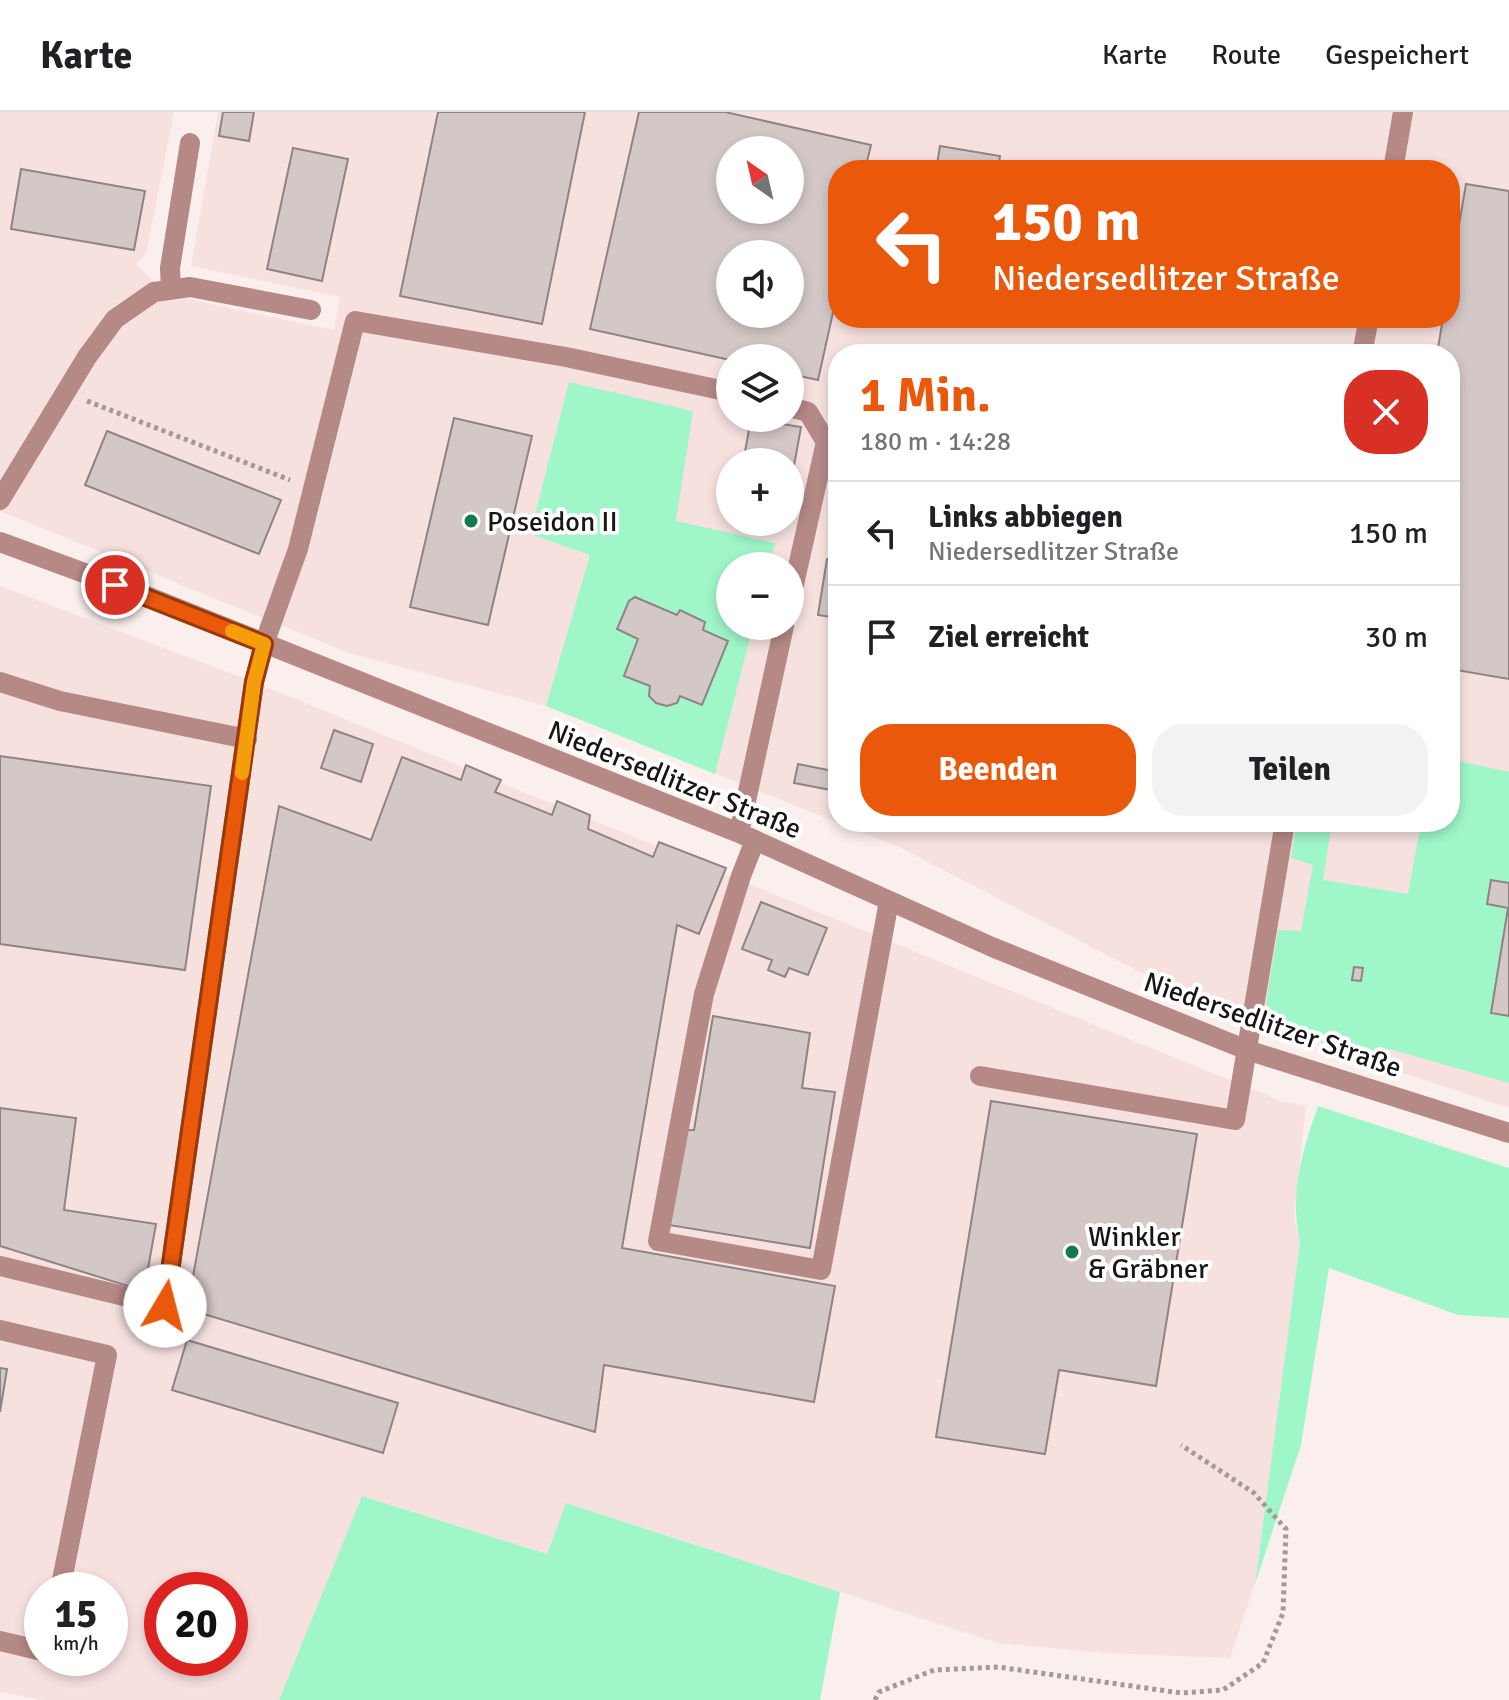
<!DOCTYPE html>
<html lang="de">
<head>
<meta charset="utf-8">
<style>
	:root { --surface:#fff; --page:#f2f2f2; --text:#202124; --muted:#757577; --line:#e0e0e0; --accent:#ea580c }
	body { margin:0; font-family:Signika,sans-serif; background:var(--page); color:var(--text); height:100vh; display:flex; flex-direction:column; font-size:30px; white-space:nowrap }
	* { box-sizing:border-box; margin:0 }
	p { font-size:26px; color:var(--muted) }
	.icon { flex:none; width:44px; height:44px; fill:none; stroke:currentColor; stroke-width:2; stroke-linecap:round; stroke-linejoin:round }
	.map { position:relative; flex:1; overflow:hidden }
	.side { position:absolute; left:828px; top:232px; width:632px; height:488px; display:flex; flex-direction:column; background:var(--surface); border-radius:32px; box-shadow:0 4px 12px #0003 }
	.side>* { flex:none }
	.hud { position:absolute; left:828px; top:48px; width:632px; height:168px; border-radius:32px; box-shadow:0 4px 12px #0003; background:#ea580c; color:#fff; overflow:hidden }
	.needle { width:52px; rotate:326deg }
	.fabs { position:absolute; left:716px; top:24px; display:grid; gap:16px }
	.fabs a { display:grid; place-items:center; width:88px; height:88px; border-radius:50%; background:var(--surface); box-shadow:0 4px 12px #0003; font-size:40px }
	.speed { position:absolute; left:24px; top:1460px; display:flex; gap:16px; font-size:40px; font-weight:700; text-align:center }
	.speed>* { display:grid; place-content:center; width:104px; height:104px; border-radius:50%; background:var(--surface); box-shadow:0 4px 12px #0003; line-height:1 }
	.speed small { font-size:20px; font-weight:400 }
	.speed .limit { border:12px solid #d22; background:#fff; color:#111 }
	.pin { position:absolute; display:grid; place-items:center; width:68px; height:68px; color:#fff; margin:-34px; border:4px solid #fff; border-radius:50%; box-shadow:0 2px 8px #0007 }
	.me { position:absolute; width:88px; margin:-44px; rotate:8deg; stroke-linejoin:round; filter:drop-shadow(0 0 6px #0008) }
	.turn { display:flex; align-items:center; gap:28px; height:168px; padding:0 32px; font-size:36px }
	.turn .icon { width:104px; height:104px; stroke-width:2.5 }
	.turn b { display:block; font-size:56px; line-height:68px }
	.round { display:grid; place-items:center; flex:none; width:84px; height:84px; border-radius:32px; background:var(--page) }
	.overview { display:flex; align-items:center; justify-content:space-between; height:136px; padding:0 32px }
	h1 { font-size:48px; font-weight:700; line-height:60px; color:var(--accent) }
	.primary-button { display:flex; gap:16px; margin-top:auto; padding:16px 32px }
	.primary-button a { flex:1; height:92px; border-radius:32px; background:var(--accent); color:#fff; font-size:32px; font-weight:700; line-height:92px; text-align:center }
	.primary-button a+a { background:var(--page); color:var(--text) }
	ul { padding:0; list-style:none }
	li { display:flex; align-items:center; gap:24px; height:104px; padding:0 32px; border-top:2px solid var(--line) }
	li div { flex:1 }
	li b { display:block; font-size:30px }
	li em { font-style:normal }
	header { display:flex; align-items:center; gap:48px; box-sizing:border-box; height:112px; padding:0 40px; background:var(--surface); border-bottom:2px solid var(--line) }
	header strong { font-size:38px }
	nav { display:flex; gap:44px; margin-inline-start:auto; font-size:28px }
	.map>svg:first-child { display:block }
</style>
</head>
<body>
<header>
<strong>Karte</strong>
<nav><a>Karte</a><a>Route</a><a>Gespeichert</a></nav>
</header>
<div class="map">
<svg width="1509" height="1588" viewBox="0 0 1509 1588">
	<rect width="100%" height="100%" fill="#fbefee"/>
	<path fill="#f6e1df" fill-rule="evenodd" d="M0 0H174L146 142 136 152 168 183 334 218 340 185 191 154 218 0H1509V996L1358 946 1138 859 901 736 546 594 349 541 0 399ZM730 38H790V98H730ZM838 58H1450V206H838ZM730 142H790V202H730ZM838 242H1450V710H838ZM730 246H790V306H730ZM730 350H790V410H730ZM730 454H790V514H730Z
		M0 474 254 570 1281 989 1306 994 1294 1105 1300 1130 1255 1472 1230 1546 1104 1541 998 1531 566 1391 547 1442 363 1384 279 1588H42L0 1580ZM42 1478H110V1546H42ZM162 1478H230V1546H162Z"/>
	<path fill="#9ff6c9" d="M569 270 693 299 676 409 775 431 769 454H730V514H753L715 662 546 594 590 443 530 422Z
		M1450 647 1509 660V771L1491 768 1487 792 1508 796 1491 901 1509 904V971L1389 937 1383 950 1335 934 1276 920 1266 890 1278 818 1301 819 1313 753 1291 746 1297 710H1332L1323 768 1408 782 1421 710H1450Z
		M1318 994 1509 1056V1206L1458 1203 1329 1156 1301 1333 1255 1472 1300 1130C1289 1079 1302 1041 1318 994Z
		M362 1384 547 1442 566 1391 840 1480 820 1588H279Z"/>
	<path fill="#d4c8c7" stroke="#8f8483" stroke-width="2" fill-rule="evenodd" d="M223 0H254L249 29 219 24Z
		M438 0H585L542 212 400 184Z
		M639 0H725L871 33 865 58H838V178L818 268 790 262V246H730V248L590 217ZM730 38H790V98H730ZM730 142H790V202H730Z
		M940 34 1000 44 998 58H936Z
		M293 36 348 47 322 169 267 157Z
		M21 57 145 79 134 138 11 117Z
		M1466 72 1509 79V567L1450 557V242H1437L1443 206H1450V165Z
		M454 306 532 324 488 513 410 495Z
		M751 307 801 315 790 376V350H743Z
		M107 319 281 388 259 442 85 373Z
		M827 447 838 449V506L818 503Z
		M635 485 677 503 680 498 705 510 703 518 728 529 702 593 680 584 677 591 667 594 656 591 649 584 650 574 624 564 638 527 617 517 629 489Z
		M334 618 373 632 361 670 321 656Z
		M0 644 211 674 185 858 0 832Z
		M402 645 461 668 466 653 501 668 495 680 552 703 557 689 590 703 588 717 653 745 659 730 726 756 699 822 677 813 622 1136 835 1174 814 1290 604 1253 595 1320 187 1197 279 694 371 728Z
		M798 652 838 660 836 679 794 671Z
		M1491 768 1509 771V904L1491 901 1508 796 1487 792Z
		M761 790 827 816 808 863 789 856 785 865 768 858 772 848 742 837Z
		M1354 855 1363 856 1361 869 1352 868Z
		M713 904 810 921 802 976 835 980 810 1136 669 1113 684 1018H694Z
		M991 989 1197 1022 1156 1274 1059 1258 1045 1342 936 1325Z
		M0 996 76 1006 64 1098 156 1112 144 1179 0 1134Z
		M187 1228 398 1291 383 1341 172 1278Z
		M0 1256 7 1257 0 1300Z"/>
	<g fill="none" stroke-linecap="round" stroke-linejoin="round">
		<path stroke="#a29998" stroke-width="5" stroke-dasharray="4 4" stroke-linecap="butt" d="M87 289 290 368
			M875 1588 879 1580 934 1558 998 1555 1181 1581 1223 1578 1263 1551 1283 1501 1286 1417 1254 1381 1181 1333"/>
		<path stroke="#b48986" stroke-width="20" d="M1393 58 1403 0
			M171 178 170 156 190 31
			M1362 242 1369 206
			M790 295 808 300 826 330 790 490
			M0 388 87 245 115 207 154 180 190 175 311 198
			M0 430 144 483 739 721 992 835 1247 938 1509 1021
			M0 570 60 589 247 627
			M739 721 784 514
			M755 728 741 764 704 882 658 1129 821 1158 889 789
			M980 964 1235 1008 1285 710
			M0 1154 165 1194 254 570 264 532 298 437 355 209 566 245 730 280
			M0 1218 107 1243 60 1478
			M0 1529 42 1539"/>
	</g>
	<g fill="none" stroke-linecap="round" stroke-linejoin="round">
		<g stroke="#983908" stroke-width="20">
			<path id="route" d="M115 473 264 532 254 570 165 1194"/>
		</g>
		<use href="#route" stroke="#ea580c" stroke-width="14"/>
		<path stroke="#f59e0b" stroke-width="14" d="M232 519 264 532 254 570 242 661"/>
	</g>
	<g fill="#147951" stroke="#fff" stroke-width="3">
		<circle cx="471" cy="409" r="8"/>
		<circle cx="1072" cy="1140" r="8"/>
	</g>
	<g text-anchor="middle" stroke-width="8" stroke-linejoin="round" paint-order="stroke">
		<g font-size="28" fill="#191515" stroke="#fff" text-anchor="start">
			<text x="487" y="419">Poseidon II</text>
			<text x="1088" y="1134">Winkler<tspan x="1088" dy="32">&amp; Gräbner</tspan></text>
		</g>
		<g font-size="28" fill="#191515" stroke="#fff">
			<text transform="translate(675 667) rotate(22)" y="10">Niedersedlitzer Straße</text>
			<text transform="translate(1273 912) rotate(19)" y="10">Niedersedlitzer Straße</text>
		</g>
	</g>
</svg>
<div class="fabs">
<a><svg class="needle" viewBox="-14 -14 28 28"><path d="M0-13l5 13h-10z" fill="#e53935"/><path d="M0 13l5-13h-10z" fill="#757577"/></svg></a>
<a><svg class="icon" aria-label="sound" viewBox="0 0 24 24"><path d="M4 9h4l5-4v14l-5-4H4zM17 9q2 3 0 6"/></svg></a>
<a><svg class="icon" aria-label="layers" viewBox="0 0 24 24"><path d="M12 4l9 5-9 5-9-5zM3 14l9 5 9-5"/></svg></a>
<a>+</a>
<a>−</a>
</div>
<div class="speed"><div>15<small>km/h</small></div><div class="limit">20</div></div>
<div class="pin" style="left:115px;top:473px;background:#d93025"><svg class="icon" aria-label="arrive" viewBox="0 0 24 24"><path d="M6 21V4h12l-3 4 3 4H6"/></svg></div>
<svg class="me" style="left:165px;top:1194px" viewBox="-20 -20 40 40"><circle r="19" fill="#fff"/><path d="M0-13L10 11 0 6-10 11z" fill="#ea580c"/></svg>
<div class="hud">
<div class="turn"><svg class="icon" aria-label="left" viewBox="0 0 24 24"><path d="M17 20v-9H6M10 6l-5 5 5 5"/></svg><div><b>150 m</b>Niedersedlitzer Straße</div></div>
</div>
<section class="side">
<div class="overview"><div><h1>1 Min.</h1><p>180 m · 14:28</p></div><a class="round" style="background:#d93025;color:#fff"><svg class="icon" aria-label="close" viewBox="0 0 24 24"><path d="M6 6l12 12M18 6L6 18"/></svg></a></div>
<ul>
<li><svg class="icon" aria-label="left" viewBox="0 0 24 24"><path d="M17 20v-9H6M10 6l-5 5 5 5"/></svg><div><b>Links abbiegen</b><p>Niedersedlitzer Straße</p></div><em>150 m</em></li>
<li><svg class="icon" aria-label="arrive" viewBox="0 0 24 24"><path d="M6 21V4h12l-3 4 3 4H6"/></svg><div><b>Ziel erreicht</b></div><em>30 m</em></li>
</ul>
<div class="primary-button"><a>Beenden</a><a>Teilen</a></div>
</section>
</div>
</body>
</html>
